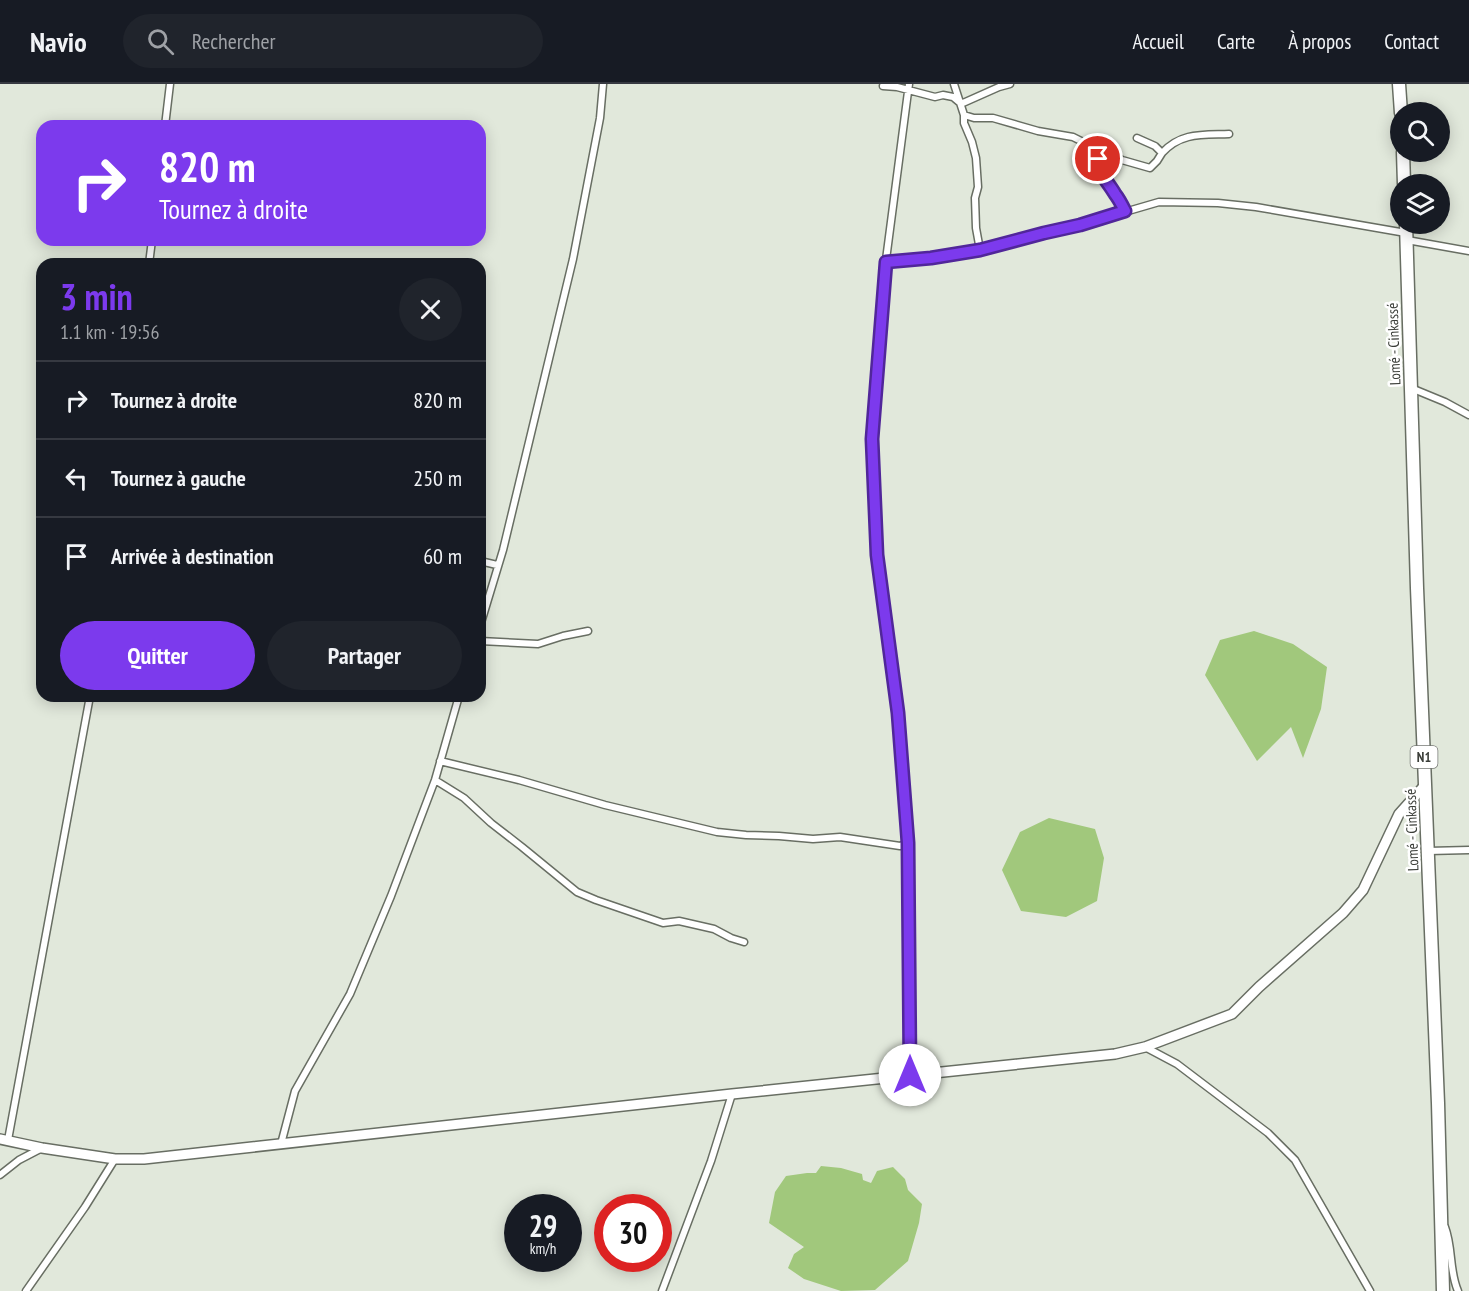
<!DOCTYPE html>
<html lang="fr">
<head>
<meta charset="utf-8">
<style>
	:root { --surface:#171b24; --page:#20242c; --text:#f1f3f6; --muted:#9ea1a6; --line:#363941; --accent:#7c3aed }
	body { margin:0; font-family:"PT Sans Narrow",sans-serif; background:var(--page); color:var(--text); height:100vh; display:flex; flex-direction:column; font-size:22px; white-space:nowrap }
	* { box-sizing:border-box; margin:0 }
	p { font-size:20px; color:var(--muted) }
	.icon { flex:none; width:33px; height:33px; fill:none; stroke:currentColor; stroke-width:2; stroke-linecap:round; stroke-linejoin:round }
	.map { position:relative; flex:1; overflow:hidden }
	.sheet { position:absolute; left:36px; top:174px; width:450px; height:444px; display:flex; flex-direction:column; background:var(--surface); border-radius:18px; box-shadow:0 3px 15px #0003 }
	.sheet>* { flex:none }
	.banner { position:absolute; left:36px; top:36px; width:450px; height:126px; border-radius:18px; box-shadow:0 3px 15px #0003; background:#7c3aed; color:#fff; overflow:hidden }
	.fabs { position:absolute; left:1390px; top:18px; display:grid; gap:12px }
	.fabs a { display:grid; place-items:center; width:60px; height:60px; border-radius:50%; background:var(--surface); box-shadow:0 3px 15px #0003; font-size:30px }
	.speed { position:absolute; left:504px; top:1110px; display:flex; gap:12px; font-size:30px; font-weight:700; text-align:center }
	.speed>* { display:grid; place-content:center; width:78px; height:78px; border-radius:50%; background:var(--surface); box-shadow:0 3px 15px #0003; line-height:1 }
	.speed small { font-size:15px; font-weight:400 }
	.speed .limit { border:9px solid #d22; background:#fff; color:#111 }
	.pin { position:absolute; display:grid; place-items:center; width:51px; height:51px; color:#fff; margin:-26px; border:3px solid #fff; border-radius:50%; box-shadow:0 2px 6px #0007 }
	.me { position:absolute; width:66px; margin:-33px; rotate:0deg; stroke-linejoin:round; filter:drop-shadow(0 0 4px #0008) }
	.turn { display:flex; align-items:center; gap:21px; height:126px; padding:0 24px; font-size:27px }
	.turn .icon { width:78px; height:78px; stroke-width:2.5 }
	.turn b { display:block; font-size:42px; line-height:51px }
	.round { display:grid; place-items:center; flex:none; width:63px; height:63px; border-radius:32px; background:var(--page) }
	.head { display:flex; align-items:center; justify-content:space-between; height:102px; padding:0 24px }
	h1 { font-size:36px; font-weight:800; line-height:45px; color:var(--accent) }
	.action { display:flex; gap:12px; margin-top:auto; padding:12px 24px }
	.action a { flex:1; height:69px; border-radius:36px; background:var(--accent); color:#fff; font-size:24px; font-weight:800; line-height:69px; text-align:center }
	.action a+a { background:var(--page); color:var(--text) }
	ul { padding:0; list-style:none }
	li { display:flex; align-items:center; gap:18px; height:78px; padding:0 24px; border-top:2px solid var(--line) }
	li div { flex:1 }
	li b { display:block; font-size:22px }
	li em { font-style:normal }
	header { display:flex; align-items:center; gap:36px; box-sizing:border-box; height:84px; padding:0 30px; background:var(--surface); border-bottom:2px solid var(--line) }
	header strong { font-size:28px }
	nav { display:flex; gap:33px; margin-inline-start:auto; font-size:21px }
	.search { width:420px; height:54px; background:var(--page); display:flex; align-items:center; gap:15px; box-sizing:border-box; padding:0 21px; border-radius:33px; color:var(--muted); font-size:22px }
	.map>svg:first-child { display:block }
</style>
</head>
<body>
<header>
<strong>Navio</strong>
<div class="search"><svg class="icon" aria-label="search" viewBox="0 0 24 24"><circle cx="10" cy="10" r="6"/><path d="M15 15l6 6"/></svg>Rechercher</div>
<nav><a>Accueil</a><a>Carte</a><a>À propos</a><a>Contact</a></nav>
</header>
<div class="map">
<svg width="1469" height="1207" viewBox="0 0 1469 1207">
	<rect width="100%" height="100%" fill="#e1e8db"/>
	<path fill="#a1c87c" d="M1254 547 1293 560 1327 583 1321 625 1303 674 1291 643 1257 677 1205 591 1220 556Z
		M1049 734 1095 745 1104 774 1097 817 1066 833 1021 827 1002 786 1020 748Z
		M821 1082 841 1084 862 1090 863 1096 871 1099 877 1087 893 1083 905 1095 908 1106 922 1120 919 1139 908 1177 875 1206 841 1207 804 1195 788 1184 794 1170 804 1163 769 1139 775 1108 786 1092 807 1089H816Z"/>
	<g fill="none" stroke-linecap="round" stroke-linejoin="round">
		<g stroke="#686e63" stroke-width="9">
			<path id="street" d="M909 0 884 191 872 355 877 471 898 629 908 759 910 991
				M954 0 964 31V39L972 58 976 74 978 103 975 114 976 144 980 166
				M883 2 897 3 935 13 943 11 953 13 959 18 963 19 999 3 1010 0
				M964 31 974 34H993L1038 47 1073 53 1085 59H1090L1098 75V82L1103 94 1116 111 1125 127
				M165 42 170 0
				M1090 59 1122 76 1150 84 1157 77 1162 69 1155 62 1137 54
				M1162 69C1181 48 1203 51 1229 50
				M1407 156 1469 167
				M886 178 931 174 980 166 1044 149 1080 141 1159 118 1218 119 1256 123 1406 149
				M149 180 152 156
				M1411 304 1445 318 1469 331
				M480 477 497 481
				M480 542 503 466 573 175 600 34 603 0
				M480 557 538 560 563 552 588 547
				M440 677 519 696 605 721 717 748 746 751 779 752 813 755 840 753 900 762 908 759
				M435 696 464 714 491 739 522 763 577 808 596 816 663 839 679 837 714 845 731 854 744 858
				M1428 767 1469 766
				M1145 963 1177 980 1268 1049 1295 1076 1370 1207
				M8 1056 90 612
				M281 1060 295 1007 350 910 391 812 435 696 459 612
				M0 1091 19 1076 42 1064
				M1445 1143C1453 1164 1449 1187 1458 1207
				M26 1207 85 1123 115 1075
				M662 1207 711 1077 732 1010"/>
		</g>
		<g stroke="#686e63" stroke-width="12">
			<path id="secondary" d="M0 1055 42 1064 115 1075H144L732 1010 1115 970 1145 963 1232 930 1259 903 1343 829 1363 806 1399 730 1425 701"/>
		</g>
		<g stroke="#686e63" stroke-width="15">
			<path id="highway" d="M1399 0 1401 29
				M1403 68 1404 100
				M1406 140 1417 504 1438 1019 1443 1207"/>
		</g>
		<use href="#street" stroke="#fff" stroke-width="6"/>
		<use href="#secondary" stroke="#fff" stroke-width="9"/>
		<use href="#highway" stroke="#fff" stroke-width="12"/>
	</g>
	<g fill="none" stroke-linecap="round" stroke-linejoin="round">
		<g stroke="#51269a" stroke-width="15">
			<path id="route" d="M910 991 908 759 898 629 877 471 872 355 886 178 931 174 980 166 1044 149 1080 141 1125 127C1122 121 1119 115 1115 110 1108 98 1098 89 1098 75"/>
		</g>
		<use href="#route" stroke="#7c3aed" stroke-width="10"/>
	</g>
	<g text-anchor="middle" stroke-width="5" stroke-linejoin="round" paint-order="stroke">
		<rect fill="#fff" stroke="#767874" stroke-width="1.5" x="1410.5" y="662" width="27" height="22" rx="4.5"/>
		<g font-size="14" font-weight="bold" fill="#3b3e39">
			<text x="1424" y="678">N1</text>
		</g>
		<g font-size="15" fill="#3b3e39" stroke="#fff">
			<text transform="translate(1394 260) rotate(-92)" y="5">Lomé - Cinkassé</text>
			<text transform="translate(1412 746) rotate(-92)" y="5">Lomé - Cinkassé</text>
		</g>
	</g>
</svg>
<div class="fabs">
<a><svg class="icon" aria-label="search" viewBox="0 0 24 24"><circle cx="10" cy="10" r="6"/><path d="M15 15l6 6"/></svg></a>
<a><svg class="icon" aria-label="layers" viewBox="0 0 24 24"><path d="M12 4l9 5-9 5-9-5zM3 14l9 5 9-5"/></svg></a>
</div>
<div class="speed"><div>29<small>km/h</small></div><div class="limit">30</div></div>
<div class="pin" style="left:1098px;top:75px;background:#d93025"><svg class="icon" aria-label="arrive" viewBox="0 0 24 24"><path d="M6 21V4h12l-3 4 3 4H6"/></svg></div>
<svg class="me" style="left:910px;top:991px" viewBox="-20 -20 40 40"><circle r="19" fill="#fff"/><path d="M0-13L10 11 0 6-10 11z" fill="#7c3aed"/></svg>
<div class="banner">
<div class="turn"><svg class="icon" aria-label="right" viewBox="0 0 24 24"><path d="M7 20v-9h11M14 6l5 5-5 5"/></svg><div><b>820 m</b>Tournez à droite</div></div>
</div>
<section class="sheet">
<div class="head"><div><h1>3 min</h1><p>1.1 km · 19:56</p></div><a class="round"><svg class="icon" aria-label="close" viewBox="0 0 24 24"><path d="M6 6l12 12M18 6L6 18"/></svg></a></div>
<ul>
<li><svg class="icon" aria-label="right" viewBox="0 0 24 24"><path d="M7 20v-9h11M14 6l5 5-5 5"/></svg><div><b>Tournez à droite</b></div><em>820 m</em></li>
<li><svg class="icon" aria-label="left" viewBox="0 0 24 24"><path d="M17 20v-9H6M10 6l-5 5 5 5"/></svg><div><b>Tournez à gauche</b></div><em>250 m</em></li>
<li><svg class="icon" aria-label="arrive" viewBox="0 0 24 24"><path d="M6 21V4h12l-3 4 3 4H6"/></svg><div><b>Arrivée à destination</b></div><em>60 m</em></li>
</ul>
<div class="action"><a>Quitter</a><a>Partager</a></div>
</section>
</div>
</body>
</html>
